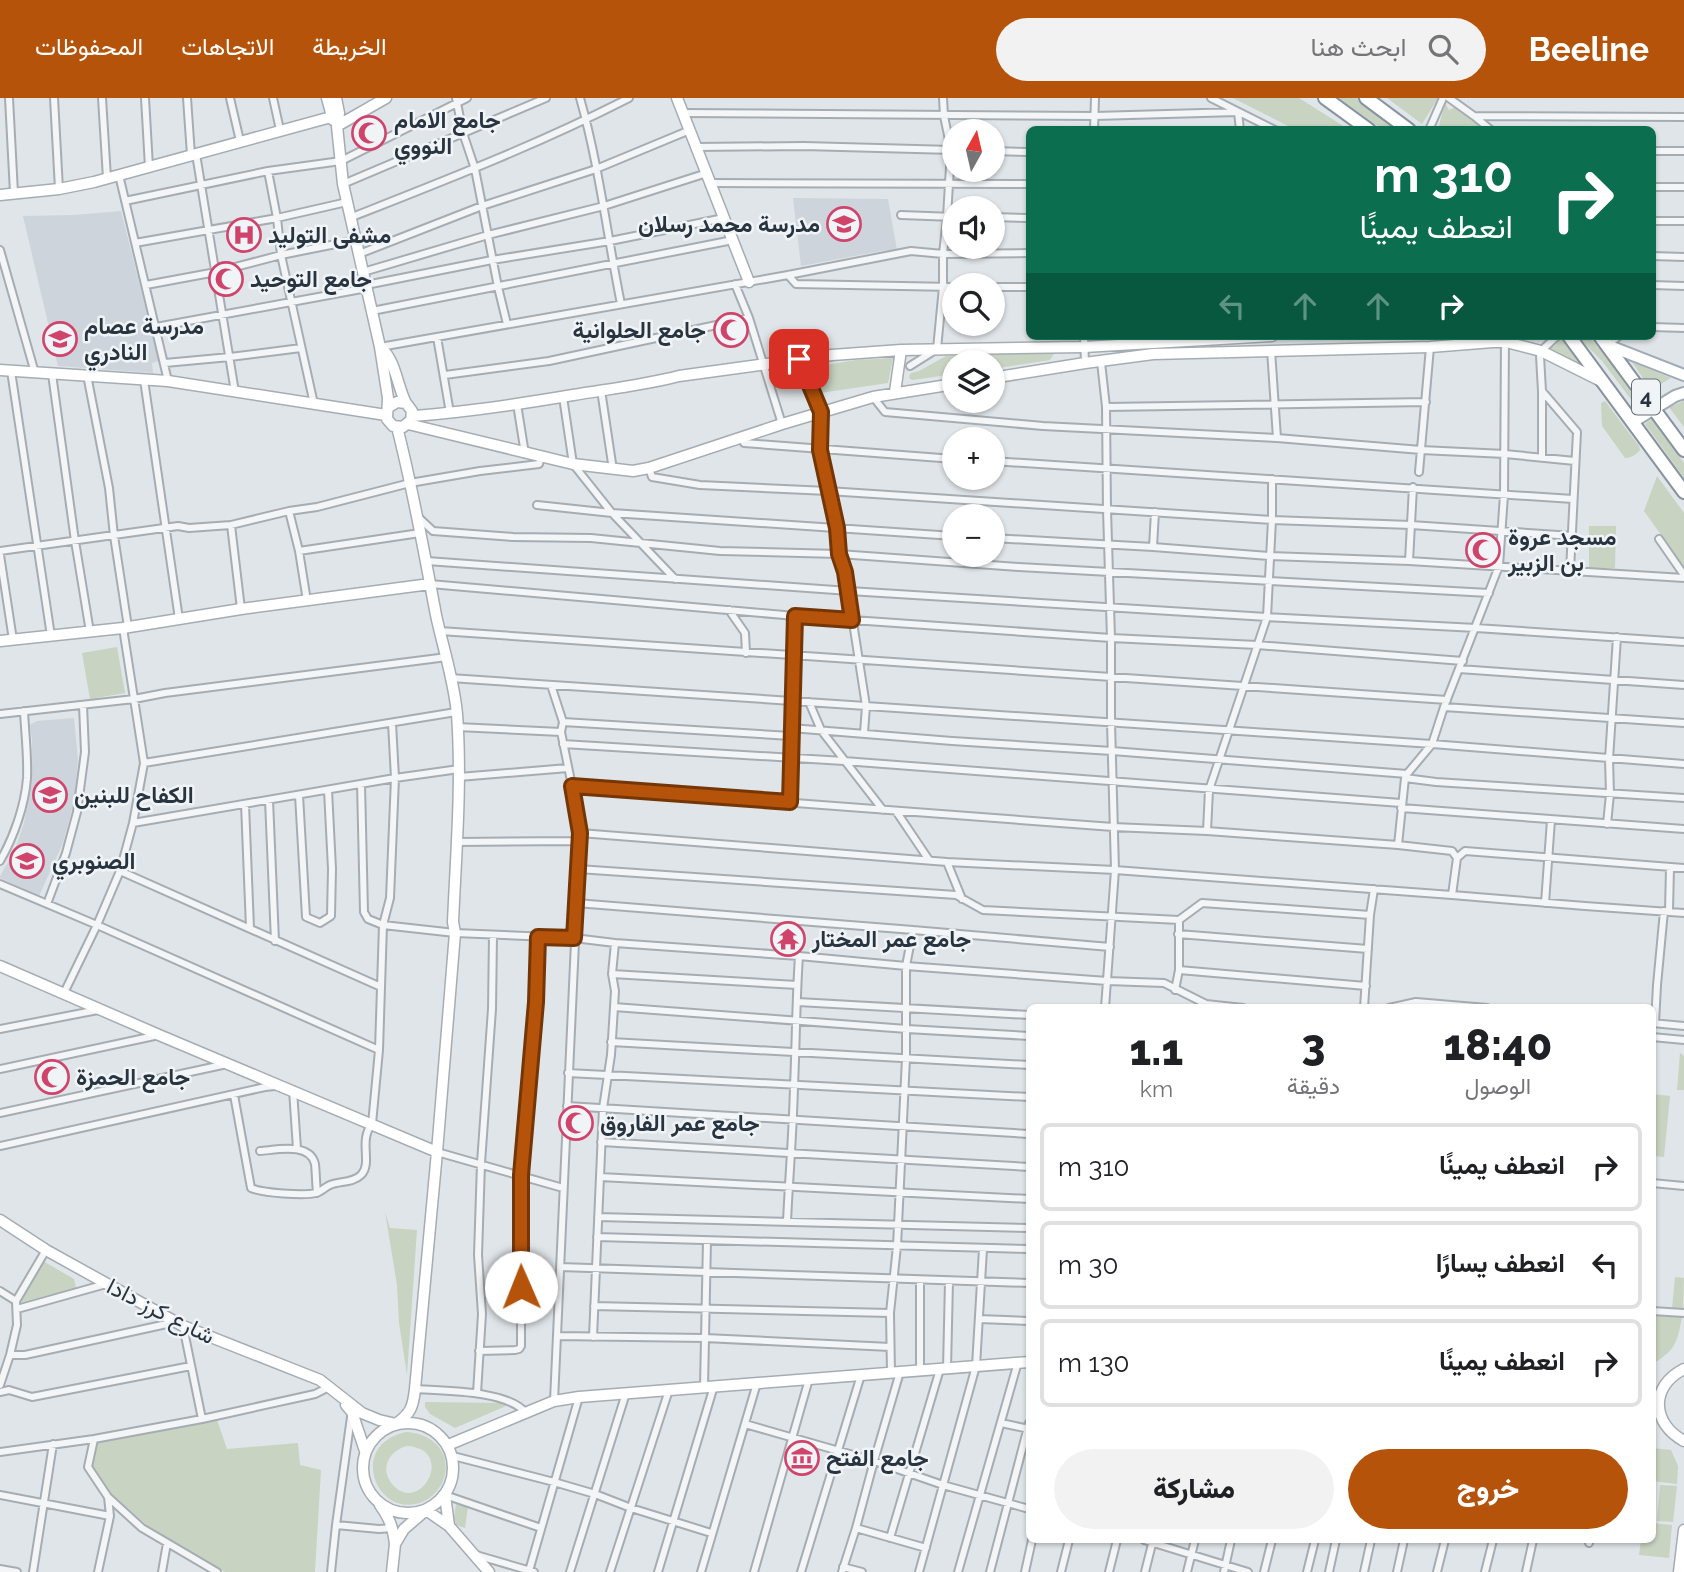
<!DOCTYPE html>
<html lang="ar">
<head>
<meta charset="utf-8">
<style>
	:root { --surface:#fff; --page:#f2f2f2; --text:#202124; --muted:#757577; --line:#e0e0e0; --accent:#b45309 }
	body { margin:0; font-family:Raleway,Vazirmatn,sans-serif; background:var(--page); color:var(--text); direction:rtl; height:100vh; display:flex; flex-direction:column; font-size:26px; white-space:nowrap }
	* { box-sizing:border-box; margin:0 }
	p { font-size:23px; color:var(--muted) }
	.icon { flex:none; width:38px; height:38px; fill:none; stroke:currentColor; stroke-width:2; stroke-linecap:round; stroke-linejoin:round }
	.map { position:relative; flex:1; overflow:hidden; direction:ltr }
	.sheet { position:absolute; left:1026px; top:906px; width:630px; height:539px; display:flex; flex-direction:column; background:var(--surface); border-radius:10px; box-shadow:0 2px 5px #0004; direction:rtl }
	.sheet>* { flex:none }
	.top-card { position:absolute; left:1026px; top:28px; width:630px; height:214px; border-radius:10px; box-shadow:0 2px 5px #0004; direction:rtl; background:#0b6e4f; color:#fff; overflow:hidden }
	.needle { width:46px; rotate:8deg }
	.tools { position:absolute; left:942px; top:21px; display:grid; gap:14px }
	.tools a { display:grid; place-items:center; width:63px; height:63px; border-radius:50%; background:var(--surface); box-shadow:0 2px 5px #0004; font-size:35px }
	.pin { position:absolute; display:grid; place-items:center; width:60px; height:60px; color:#fff; margin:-30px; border-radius:14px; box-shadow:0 4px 10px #0006 }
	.me { position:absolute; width:77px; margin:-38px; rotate:359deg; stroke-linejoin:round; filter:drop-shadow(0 0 5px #0008) }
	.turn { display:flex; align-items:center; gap:24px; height:147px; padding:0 28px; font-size:32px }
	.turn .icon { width:91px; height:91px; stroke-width:2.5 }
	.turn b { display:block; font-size:49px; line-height:60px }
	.lanes { display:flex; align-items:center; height:66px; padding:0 28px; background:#0003; justify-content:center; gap:35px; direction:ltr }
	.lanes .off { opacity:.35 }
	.eta { display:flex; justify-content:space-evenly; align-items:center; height:119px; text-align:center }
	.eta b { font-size:42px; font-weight:800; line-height:49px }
	.cta { display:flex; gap:14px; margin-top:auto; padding:14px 28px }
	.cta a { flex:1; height:80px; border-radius:42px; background:var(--accent); color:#fff; font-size:28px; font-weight:800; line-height:80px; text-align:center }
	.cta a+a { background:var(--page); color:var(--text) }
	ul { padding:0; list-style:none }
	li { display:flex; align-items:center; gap:21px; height:88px; margin:0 14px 10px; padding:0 14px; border:4px solid var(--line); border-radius:10px }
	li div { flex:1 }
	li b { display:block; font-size:26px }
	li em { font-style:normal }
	header { display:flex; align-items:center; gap:42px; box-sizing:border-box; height:98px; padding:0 35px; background:var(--accent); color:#fff }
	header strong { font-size:33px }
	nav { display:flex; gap:38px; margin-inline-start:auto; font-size:24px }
	.search { width:490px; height:63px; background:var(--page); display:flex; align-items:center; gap:18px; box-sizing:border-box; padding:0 24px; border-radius:38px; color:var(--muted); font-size:26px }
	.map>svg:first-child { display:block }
</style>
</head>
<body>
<header>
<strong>Beeline</strong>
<div class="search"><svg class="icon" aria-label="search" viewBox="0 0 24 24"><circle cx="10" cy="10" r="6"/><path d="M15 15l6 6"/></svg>ابحث هنا</div>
<nav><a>الخريطة</a><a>الاتجاهات</a><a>المحفوظات</a></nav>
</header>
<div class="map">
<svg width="1684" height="1474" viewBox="0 0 1684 1474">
	<rect width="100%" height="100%" fill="#e0e5e9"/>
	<path fill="#ced4db" d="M793 100 888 101 897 152 881 153 801 168Z
		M121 113 159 263 152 265 153 275 58 268 23 118 74 117Z
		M74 620 78 662 74 704 63 745 39 798 0 780V778L14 754 24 725 31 681 32 642 30 627 37 623Z"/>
	<path fill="#c8d3c1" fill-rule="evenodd" d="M1233 0H1299L1348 31H1294Z
		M1338 0H1357L1399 31H1382Z
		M1387 0H1438L1422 26Z
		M1445 5 1449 12 1455 9 1484 31H1438Z
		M1577 238H1588L1606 258 1639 306 1636 308 1602 263Z
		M1561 240 1580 265 1579 266 1547 252 1556 247Z
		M1055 254 1050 262 992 271V264H954V276L913 282 910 281 909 278 911 275 919 273 946 258Z
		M893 260 888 285 820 295 814 269 856 262Z
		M1632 264 1671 280 1651 292Z
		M1605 303 1639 348 1640 352C1636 357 1631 360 1625 360L1602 328 1601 305Z
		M1684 303V329L1669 309Z
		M1652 321 1684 365V380L1645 326Z
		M1657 378 1684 415V469L1644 413Z
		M1589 428H1616L1615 470H1589Z
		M117 549 125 595 90 601 82 555Z
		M1680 955 1684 958V992H1677Z
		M1652 996 1670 998 1664 1059 1652 1058Z
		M385 1114 390 1130 417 1132 407 1277 399 1225 397 1187Z
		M43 1163 74 1181 76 1190 22 1204 21 1200Z
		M1675 1179 1684 1180 1683 1212 1672 1211Z
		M1652 1216 1682 1219C1677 1245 1676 1251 1653 1266L1656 1235 1652 1234Z
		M425 1304 504 1305 506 1308 455 1330 430 1316 425 1309Z
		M217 1322 227 1351 298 1345 300 1367 321 1372 315 1474H225L150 1430 112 1396 92 1368 94 1341 98 1345Z
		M406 1334C431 1335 452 1353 444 1380 441 1389 435 1396 428 1401 381 1429 343 1348 406 1334ZM407 1348C457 1351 420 1419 392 1386 379 1370 390 1352 407 1348Z
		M1652 1350 1671 1352 1678 1368 1677 1386 1652 1383Z
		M1660 1387 1677 1388 1673 1424 1657 1423Z
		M456 1406 468 1409 465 1430 453 1426Z
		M1652 1425 1672 1427 1669 1460 1639 1457 1641 1442H1652Z"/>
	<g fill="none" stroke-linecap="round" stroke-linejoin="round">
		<g stroke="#a5adb3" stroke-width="10">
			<path id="street" d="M9 0 14 95
				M54 0 59 91
				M102 0 107 80
				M145 0 149 69
				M187 0 191 57
				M230 0 240 43
				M273 0 280 32
				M456 0 463 35 475 71 498 189 507 226
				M580 0C599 67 607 137 621 206
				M1211 0 1275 32
				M1449 0 1474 18 1491 32
				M683 15 1095 18 1238 14 1240 32
				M1474 18 1684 19
				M1094 32 1095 0
				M1429 32 1443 0
				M696 49 804 48 953 52
				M992 53 1029 54
				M1652 53H1684
				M196 56 235 294
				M268 73 277 120 281 157 314 306
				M119 77 168 283
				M710 85 1029 86
				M343 86 546 0
				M1652 89H1684
				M125 103 268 73 341 63 467 0
				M901 117 954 119
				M352 119C446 82 539 46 629 0
				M992 119 1029 120
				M1652 123H1684
				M135 145 277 120 347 104
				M0 152 35 275
				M359 156 482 108 596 71 690 32
				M1652 158 1684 159
				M363 174 488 137 604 108 707 75
				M788 177 796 186 954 189
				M735 186 749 220 782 326
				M146 187 216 174 281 157 356 142
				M366 187 492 162 610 143 724 120
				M1652 187 1684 188
				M992 189H1029
				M372 213 733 142
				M156 229 367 190
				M1652 229 1684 230
				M1084 238 1085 265
				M437 239 450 315
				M1607 247 1619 238
				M380 249 788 177 911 153 943 156 1029 155
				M1271 252 1277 340
				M799 261 821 314 820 352 828 393 837 430 839 456 845 473 866 608 864 635
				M1101 264 1106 309 1107 412 1111 540V624L1115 772 1105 910
				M165 265 230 259 301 250
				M910 268 937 251 943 189V156L947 119 951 52 944 18 943 0
				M11 273 51 538
				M52 276 75 443 90 534
				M87 277 109 390 114 438 128 529
				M445 277 549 263 749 220
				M144 282 179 521
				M601 292 613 372
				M1542 293 1577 334 1570 473
				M563 299 573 366 612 415 675 481
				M873 299 885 314 1043 328 1277 340 1421 352 1505 356 1575 363
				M517 306 525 356
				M1106 309 1426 304
				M743 339 744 345 954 361
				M1542 359V293L1540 258 1541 253 1557 238
				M992 363 1573 401
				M649 370 652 379 700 387 828 393 1272 422 1411 427 1573 438
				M1419 374 1430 249
				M537 407 612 415 954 438
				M289 413 299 453 307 503
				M418 419 433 433 513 439 591 440 720 453 839 456 1019 469 1489 495
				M231 427 241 511
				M992 440 1153 449 1269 458 1409 463 1684 480
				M1659 441 1684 477
				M1153 449 1155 414
				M0 453 178 428 189 430 231 427 289 413 317 409 410 385 480 373 539 366 541 359
				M299 453 420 435
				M0 457 13 542
				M427 463 849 493 1267 519 1476 530 1684 544
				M1409 463 1413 389
				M430 486 795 518 1111 540 1257 547 1463 563
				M729 512 745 535 746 555
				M440 533 1447 602
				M1459 571 1684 587
				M450 580 1432 646 1684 666
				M551 587 563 624 561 634 572 688 580 735 554 1303
				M809 604 821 632 883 712
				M1444 609 1684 625
				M0 616 134 601 165 595 447 559
				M563 624 791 638
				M457 629 561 634
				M791 630 952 643 1112 653 1407 676
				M563 646 844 663 1401 705
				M144 665 456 614
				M459 679 568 670
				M1405 680 1436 684 1684 700
				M361 686 364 814 368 821 383 827 455 835 574 840 615 845 799 858 906 868 1107 883 1164 885 1206 906 1243 910
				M572 688 1113 729 1207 733 1398 747 1452 753 1457 760 1465 753 1684 770
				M299 697 306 819 320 825 331 818 332 771 328 692
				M269 702 275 843
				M790 704 795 518
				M245 706 250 830
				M1401 710 1684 731
				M896 713 929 762
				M133 725 395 680 459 671
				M1607 726 1610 696 1609 661 1617 539
				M1207 733 1209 692 1267 519 1272 422V381
				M580 735 947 764 1115 772 1452 797 1585 808 1684 815
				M456 744 579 743
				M1398 747 1405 680 1407 676 1432 646 1444 609 1499 468 1504 397 1505 238
				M0 763C14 739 25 707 27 680 28 658 25 635 24 613
				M947 764 962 801
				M578 771 956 797 983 812 1179 822 1202 805 1370 817
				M120 773 381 889
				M0 786 97 827 379 952
				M1452 797 1457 760
				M576 805 913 832 1110 849
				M1545 805 1551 722
				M47 806 66 755 77 714 85 654 83 607
				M1669 813 1670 769
				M1178 836 1368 851
				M1179 872 1366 888
				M612 876 797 887
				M1175 892 1179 872V822
				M64 895 97 827 120 773 133 725 144 665 123 530
				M798 904 1029 917
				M614 909 907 931 1029 938
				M1364 910 1370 817 1374 791
				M1389 910 1416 904 1487 910
				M1652 925 1684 928
				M1655 925 1657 887 1664 813
				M0 931 98 912
				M1652 939 1684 942
				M611 944 1029 967
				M0 971 159 937
				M568 975 1029 999
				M293 992 297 1051
				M234 997 251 1090C262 1095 304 1098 316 1095 321 1094 325 1089 330 1087 339 1083 353 1085 361 1077 373 1065 358 1043 372 1026L379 952 383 827 390 800 395 680 392 625
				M567 1008 1029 1036
				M0 1015 227 966
				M601 1044 1029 1069
				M0 1048 265 989 275 988
				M260 1053C276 1052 310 1044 315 1066 316 1076 316 1086 317 1095
				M437 1054 563 1090
				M600 1079 1029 1101
				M1652 1085 1684 1088
				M598 1119 1029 1130
				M787 1124C789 1079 793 1034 794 988 796 945 796 901 799 858
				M597 1139 1029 1151
				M560 1169 1029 1185
				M0 1193 16 1203
				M594 1208 890 1215
				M17 1211 106 1186
				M1652 1213 1684 1215
				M979 1221 1029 1223
				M183 1228 202 1321
				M557 1238 705 1240 890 1249
				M593 1239 603 1010 611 957 615 893 612 876 615 845
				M479 1253 515 1252 519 1251 521 1248V1077L536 904 538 839
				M10 1257H25L176 1224
				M947 1271 949 1183
				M920 1272V1183
				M891 1275 890 1215 897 1148 906 960V868L913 832
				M0 1287 10 1257 17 1227 16 1203 46 1152
				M704 1289 707 1143
				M415 1291C444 1293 507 1292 526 1315
				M0 1294 9 1292 32 1299 191 1268
				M477 1295 482 1216 478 1157 481 1065 492 911 493 837
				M1001 1325 1029 1331
				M745 1326 874 1363 943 1387 1029 1411
				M94 1341 88 1369 108 1399 142 1430 217 1474
				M0 1354 94 1341 202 1321 315 1296 329 1289
				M453 1358 554 1384 595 1396 631 1410 711 1435
				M0 1397 110 1418
				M445 1397 541 1430
				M336 1427 379 1431 393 1430
				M856 1430 926 1450
				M890 1440 940 1271
				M1144 1442 1248 1474
				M1589 1445 1590 1442
				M476 1457 534 1474
				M843 1469 862 1474
				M0 1471 17 1474
				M529 1473 579 1299
				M33 1474 53 1346
				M98 1474 110 1418 108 1399
				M162 1474 167 1445
				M331 1474 336 1427 351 1319
				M570 1474 626 1295
				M610 1474 669 1292
				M658 1474 714 1288
				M701 1474 757 1285
				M754 1474 809 1281
				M801 1474 861 1277
				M842 1474 856 1430 874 1363 900 1274
				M919 1474 976 1268 983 1151
				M958 1474 1018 1264
				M990 1474 1029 1325
				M1025 1474 1032 1442
				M1061 1474 1069 1442
				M1109 1474 1117 1442
				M1145 1474 1153 1442
				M1187 1474 1195 1442
				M1224 1474 1231 1442
				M1264 1474 1272 1442
				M1307 1474 1315 1442
				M1329 1474 1336 1442
				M1364 1474 1371 1442
				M1397 1474 1404 1442
				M1437 1474 1445 1442
				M1485 1474 1493 1442
				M1526 1474 1533 1442"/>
		</g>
		<g stroke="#a5adb3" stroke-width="13">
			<path id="secondary" d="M327 0 333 22
				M336 0 339 15 337 28 343 86 380 249 388 300 387 321 393 328 403 329 411 322 412 313 406 305 397 304 389 309
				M677 0 749 184
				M337 28 386 0
				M0 97 59 91 94 84 331 19
				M380 249C396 262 397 288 406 305
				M0 272 168 283 386 317
				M992 280 1085 265 1153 256 1430 249 1493 244H1506L1541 253 1601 283
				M895 294 901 252
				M413 318C467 314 520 306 573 297 609 291 644 287 679 278L832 257 901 252 1084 249 1272 238
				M408 326 573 366 633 373 649 370 782 326 873 299 954 286
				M0 543 123 530 241 511 430 486
				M0 868 159 937 437 1054
				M0 1122 46 1152 183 1228 320 1282 362 1315 379 1322 396 1326C411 1315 413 1309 415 1291L437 1054 455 835 453 824C456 755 462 685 457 616 454 582 443 550 436 517 424 454 413 391 397 329
				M1684 1271C1650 1288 1651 1325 1684 1343
				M346 1307 352 1314 365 1353
				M363 1370a45 45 0 1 1 90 0a45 45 0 1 1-90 0Z
				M448 1347 554 1303 579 1299 1029 1264
				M445 1397 449 1428
				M380 1407C390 1421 393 1430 395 1446L404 1431 426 1412 449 1428 489 1474
				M392 1474 395 1446
				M1679 1474 1684 1432"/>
		</g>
		<g stroke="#9fabb5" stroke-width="14">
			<path id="primary" d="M1607 247 1684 277
				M1633 324 1675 298 1684 295"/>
		</g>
		<g stroke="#8794a0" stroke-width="16">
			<path id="highway" d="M1325 0 1369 32
				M1366 0 1409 32
				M1569 238 1684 394
				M1600 238 1684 352"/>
		</g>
		<use href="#street" stroke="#f3f5f7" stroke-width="6"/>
		<use href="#secondary" stroke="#fff" stroke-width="10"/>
		<use href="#primary" stroke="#fff" stroke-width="10"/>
		<use href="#highway" stroke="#fff" stroke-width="12"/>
	</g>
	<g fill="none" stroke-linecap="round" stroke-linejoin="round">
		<g stroke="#753606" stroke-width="18">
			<path id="route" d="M521 1189V1077L536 904 538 839 574 840 580 735 572 688 790 704 795 518 852 522 845 474 839 456 837 430 820 352 821 314 799 261"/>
		</g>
		<use href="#route" stroke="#b45309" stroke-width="12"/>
	</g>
	<defs>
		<g id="mosque-ring" transform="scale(1.75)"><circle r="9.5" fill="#f0f4f7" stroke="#d0446b" stroke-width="1.5"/><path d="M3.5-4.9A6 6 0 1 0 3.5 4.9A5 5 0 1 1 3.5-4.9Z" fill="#d0446b"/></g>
		<g id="school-ring" transform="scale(1.75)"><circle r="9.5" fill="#f0f4f7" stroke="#d0446b" stroke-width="1.5"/><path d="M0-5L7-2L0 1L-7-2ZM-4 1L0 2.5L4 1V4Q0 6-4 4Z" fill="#d0446b"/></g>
		<g id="hospital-ring" transform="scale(1.75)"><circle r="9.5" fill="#f0f4f7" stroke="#d0446b" stroke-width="1.5"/><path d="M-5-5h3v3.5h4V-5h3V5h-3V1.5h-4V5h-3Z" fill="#d0446b"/></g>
		<g id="temple-ring" transform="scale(1.75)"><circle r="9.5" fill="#f0f4f7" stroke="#d0446b" stroke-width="1.5"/><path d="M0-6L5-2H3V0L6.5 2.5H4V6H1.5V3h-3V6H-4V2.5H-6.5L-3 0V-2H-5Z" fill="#d0446b"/></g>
		<g id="museum-ring" transform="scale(1.75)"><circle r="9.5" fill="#f0f4f7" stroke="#d0446b" stroke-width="1.5"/><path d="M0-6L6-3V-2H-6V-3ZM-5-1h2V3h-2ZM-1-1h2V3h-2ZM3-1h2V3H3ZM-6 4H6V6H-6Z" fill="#d0446b"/></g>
	</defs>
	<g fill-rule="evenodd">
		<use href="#mosque-ring" x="369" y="35"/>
		<use href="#school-ring" x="844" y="126"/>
		<use href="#hospital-ring" x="244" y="137"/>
		<use href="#mosque-ring" x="226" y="181"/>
		<use href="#mosque-ring" x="731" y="232"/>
		<use href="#school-ring" x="60" y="241"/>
		<use href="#mosque-ring" x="1483" y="452"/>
		<use href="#school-ring" x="50" y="697"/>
		<use href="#school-ring" x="27" y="763"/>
		<use href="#temple-ring" x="788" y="841"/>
		<use href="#mosque-ring" x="52" y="979"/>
		<use href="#mosque-ring" x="576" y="1025"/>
		<use href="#museum-ring" x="802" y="1360"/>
	</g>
	<g text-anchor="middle" stroke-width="5" stroke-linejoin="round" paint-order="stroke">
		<rect fill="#f0f4f7" stroke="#646e78" stroke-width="2" x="1632" y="281.5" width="28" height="35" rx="5"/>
		<g font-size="21" font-weight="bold" fill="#283541">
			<text x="1646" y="306">4</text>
		</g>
		<g font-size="23" font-weight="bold" fill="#283541" stroke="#f0f4f7" text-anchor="start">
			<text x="394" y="30">جامع الامام<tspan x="394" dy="26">النووي</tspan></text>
			<text x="820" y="134" text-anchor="end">مدرسة محمد رسلان</text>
			<text x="268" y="145">مشفى التوليد</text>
			<text x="250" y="189">جامع التوحيد</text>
			<text x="84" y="236">مدرسة عصام<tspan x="84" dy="26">النادري</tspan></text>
			<text x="706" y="240" text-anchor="end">جامع الحلوانية</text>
			<text x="1508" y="447">مسجد عروة<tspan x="1508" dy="26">بن الزبير</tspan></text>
			<text x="74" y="705">الكفاح للبنين</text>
			<text x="52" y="771">الصنوبري</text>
			<text x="812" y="849">جامع عمر المختار</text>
			<text x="76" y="987">جامع الحمزة</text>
			<text x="600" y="1033">جامع عمر الفاروق</text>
			<text x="826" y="1368">جامع الفتح</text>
		</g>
		<g font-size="23" fill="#283541" stroke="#f0f4f7">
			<text transform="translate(161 1213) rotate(27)" y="8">شارع كرز دادا</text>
		</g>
	</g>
</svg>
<div class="tools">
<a><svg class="needle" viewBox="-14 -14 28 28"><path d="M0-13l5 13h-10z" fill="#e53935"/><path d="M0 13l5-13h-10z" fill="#757577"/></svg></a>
<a><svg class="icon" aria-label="sound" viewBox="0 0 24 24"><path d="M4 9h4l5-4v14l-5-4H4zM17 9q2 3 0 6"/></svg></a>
<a><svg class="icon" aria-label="search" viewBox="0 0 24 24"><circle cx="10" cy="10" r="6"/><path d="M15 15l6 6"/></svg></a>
<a><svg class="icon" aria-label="layers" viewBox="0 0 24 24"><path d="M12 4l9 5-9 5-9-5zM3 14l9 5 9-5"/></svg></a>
<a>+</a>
<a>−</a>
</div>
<div class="pin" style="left:799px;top:261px;background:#d93025"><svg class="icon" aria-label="arrive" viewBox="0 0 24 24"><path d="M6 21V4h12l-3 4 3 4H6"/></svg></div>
<svg class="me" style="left:521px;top:1189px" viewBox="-20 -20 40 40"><circle r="19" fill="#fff"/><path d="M0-13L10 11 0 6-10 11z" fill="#b45309"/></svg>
<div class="top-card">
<div class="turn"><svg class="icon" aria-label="right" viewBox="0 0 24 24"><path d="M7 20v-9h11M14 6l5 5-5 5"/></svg><div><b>310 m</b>انعطف يمينًا</div></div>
<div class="lanes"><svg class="icon off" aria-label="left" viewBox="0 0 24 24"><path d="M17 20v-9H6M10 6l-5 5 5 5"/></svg><svg class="icon off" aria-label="ahead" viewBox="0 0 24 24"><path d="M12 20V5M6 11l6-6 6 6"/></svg><svg class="icon off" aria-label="ahead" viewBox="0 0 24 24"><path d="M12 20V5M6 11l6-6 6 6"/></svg><svg class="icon" aria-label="right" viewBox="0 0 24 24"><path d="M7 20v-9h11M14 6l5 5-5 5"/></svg></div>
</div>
<section class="sheet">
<div class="eta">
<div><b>18:40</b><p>الوصول</p></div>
<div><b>3</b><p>دقيقة</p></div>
<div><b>1.1</b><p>km</p></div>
</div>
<ul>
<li><svg class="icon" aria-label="right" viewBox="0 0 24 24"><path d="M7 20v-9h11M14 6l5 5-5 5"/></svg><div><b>انعطف يمينًا</b></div><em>310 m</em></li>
<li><svg class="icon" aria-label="left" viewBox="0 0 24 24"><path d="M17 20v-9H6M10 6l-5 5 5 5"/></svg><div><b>انعطف يسارًا</b></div><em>30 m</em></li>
<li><svg class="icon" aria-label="right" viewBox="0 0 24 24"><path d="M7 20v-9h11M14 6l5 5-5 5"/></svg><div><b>انعطف يمينًا</b></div><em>130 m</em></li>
</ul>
<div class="cta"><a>خروج</a><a>مشاركة</a></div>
</section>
</div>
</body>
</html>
